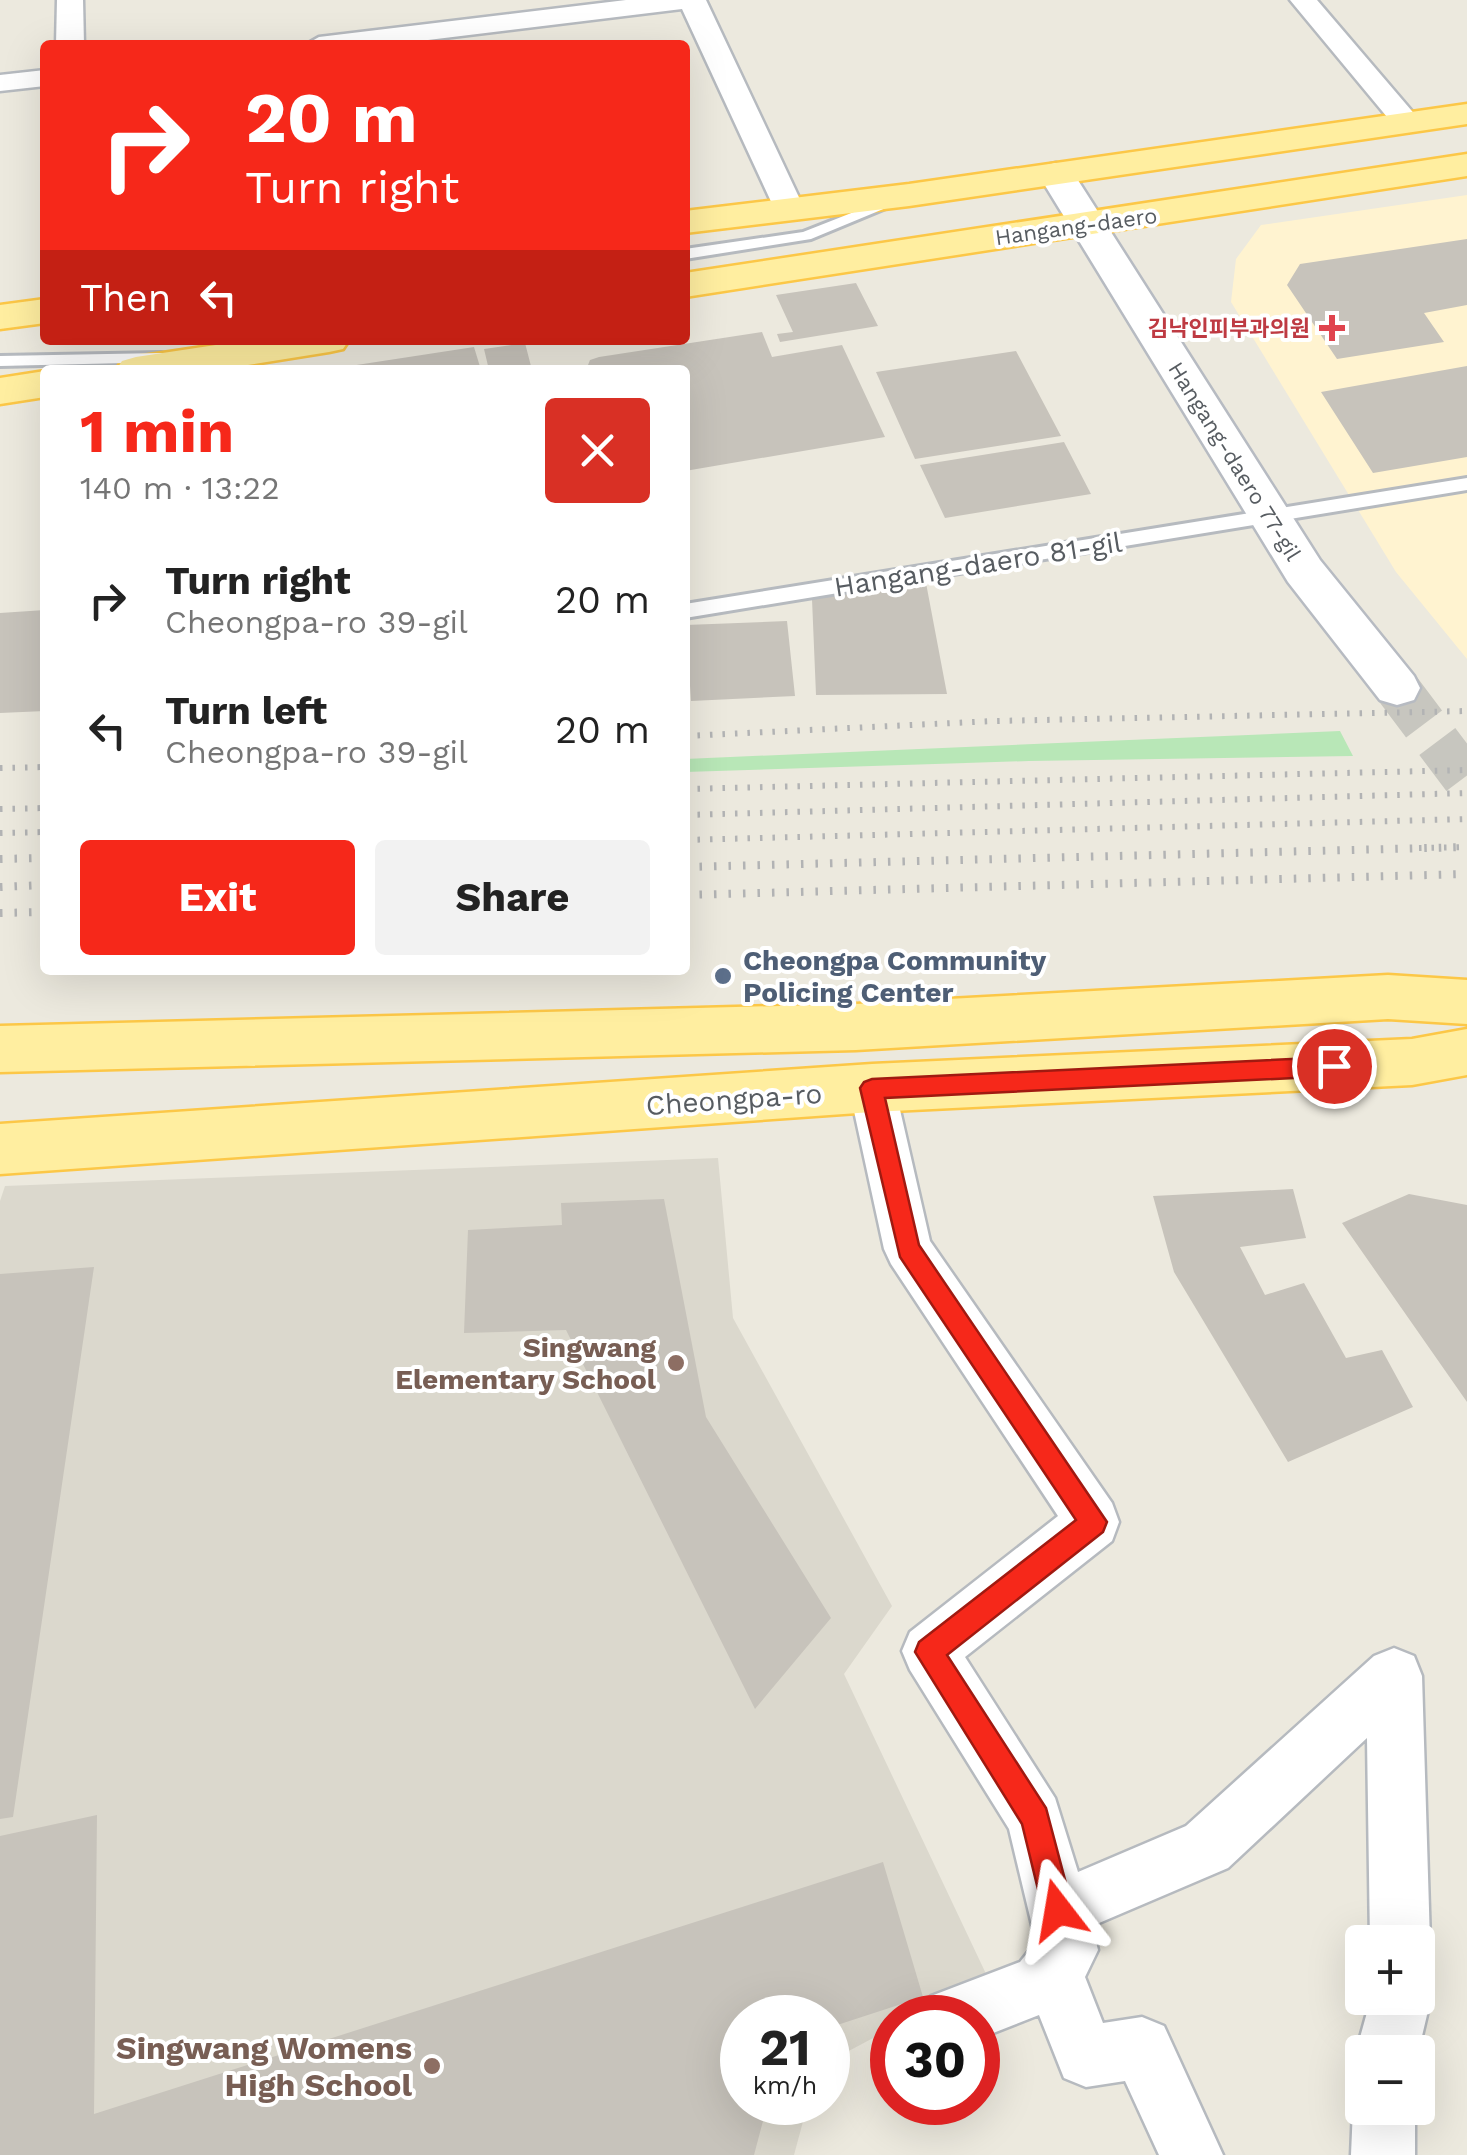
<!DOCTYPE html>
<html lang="en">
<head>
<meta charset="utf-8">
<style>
	:root { --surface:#fff; --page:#f2f2f2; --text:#222; --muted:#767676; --accent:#f6281a }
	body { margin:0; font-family:"Work Sans","Noto Sans KR",sans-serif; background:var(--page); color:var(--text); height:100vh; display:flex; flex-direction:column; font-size:38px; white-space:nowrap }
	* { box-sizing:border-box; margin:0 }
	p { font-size:32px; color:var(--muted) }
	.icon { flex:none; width:55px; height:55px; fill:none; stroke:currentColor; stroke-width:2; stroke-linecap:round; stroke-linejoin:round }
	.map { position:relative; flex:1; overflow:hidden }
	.details { position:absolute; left:40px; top:365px; width:650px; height:610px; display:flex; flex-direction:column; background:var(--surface); border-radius:10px; box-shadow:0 10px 40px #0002 }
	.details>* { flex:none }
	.top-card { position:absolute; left:40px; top:40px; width:650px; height:305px; border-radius:10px; box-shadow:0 10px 40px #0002; background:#f6281a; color:#fff; overflow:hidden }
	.controls { position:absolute; left:1345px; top:1925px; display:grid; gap:20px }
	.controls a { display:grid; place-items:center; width:90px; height:90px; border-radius:10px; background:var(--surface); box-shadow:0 10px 40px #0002; font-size:50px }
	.speed { position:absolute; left:720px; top:1995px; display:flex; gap:20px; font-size:50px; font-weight:700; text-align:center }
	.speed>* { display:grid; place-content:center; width:130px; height:130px; border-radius:50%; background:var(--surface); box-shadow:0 10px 40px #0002; line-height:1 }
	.speed small { font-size:25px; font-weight:400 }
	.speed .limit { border:15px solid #d22; background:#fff; color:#111 }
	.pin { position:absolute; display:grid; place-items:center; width:85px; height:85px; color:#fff; margin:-42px; border:5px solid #fff; border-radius:50%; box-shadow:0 2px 10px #0007 }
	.me { position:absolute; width:110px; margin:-55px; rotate:346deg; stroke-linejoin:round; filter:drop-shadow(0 0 8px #0008) }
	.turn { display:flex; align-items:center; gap:35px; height:210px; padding:0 40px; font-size:45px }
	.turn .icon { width:130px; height:130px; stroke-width:2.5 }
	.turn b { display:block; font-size:70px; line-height:85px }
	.then { display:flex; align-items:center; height:95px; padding:0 40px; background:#0003; gap:20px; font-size:38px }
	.round { display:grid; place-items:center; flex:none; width:105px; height:105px; border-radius:10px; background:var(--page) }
	.summary { display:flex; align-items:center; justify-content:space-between; height:170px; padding:0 40px }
	h1 { font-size:60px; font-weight:700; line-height:75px; color:var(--accent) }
	.cta { display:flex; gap:20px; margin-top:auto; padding:20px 40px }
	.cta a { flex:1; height:115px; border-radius:10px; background:var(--accent); color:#fff; font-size:40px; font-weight:700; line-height:115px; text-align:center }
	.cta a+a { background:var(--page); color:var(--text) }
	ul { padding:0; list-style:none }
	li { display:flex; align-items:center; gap:30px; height:130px; padding:0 40px }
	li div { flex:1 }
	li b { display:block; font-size:38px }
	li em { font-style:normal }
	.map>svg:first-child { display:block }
</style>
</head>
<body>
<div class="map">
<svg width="1467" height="2155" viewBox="0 0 1467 2155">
	<rect width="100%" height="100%" fill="#ece9de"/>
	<path fill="#fff3d0" d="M1467 195V659L1396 572 1231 302 1236 259 1261 225Z"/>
	<path fill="#dbd8cd" d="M718 1158 733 1318 892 1606 844 1674 988 1978 912 2017 892 2018V2028L828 2062V2018H742V2102L808 2103 794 2155H0V1201L5 1186Z"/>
	<path fill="#b8e7b7" d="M1340 731 1353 756 1029 761 685 772V759Z"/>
	<path fill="#c7c3bb" d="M1467 239V305L1424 313 1444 342 1337 359 1287 285 1300 264Z
		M856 283 878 326 780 342 777 334 793 332 776 295Z
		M762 332 772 357 842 345 885 437 685 471V370H586L590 360 599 357Z
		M525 343 532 370H489L484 349Z
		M474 347 481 370H350V366Z
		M1016 351 1061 436 915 459 876 372Z
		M1467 366V457L1373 473 1321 392Z
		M1064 442 1091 494 945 518 920 465Z
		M926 583 947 694 816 695 812 599Z
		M45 610V711L0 713V613Z
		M787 621 795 696 691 701 686 625Z
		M1293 1189 1306 1238 1240 1247 1265 1295 1304 1283 1346 1358 1382 1350 1413 1407 1288 1462 1174 1272 1153 1196Z
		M1409 1194 1467 1205V1402L1342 1223Z
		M664 1199 706 1417 831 1618 755 1709 566 1330 464 1333 468 1230 562 1225 561 1203Z
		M94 1267 13 1817 0 1819V1274Z
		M97 1815 94 2114 883 1862 923 1997 828 2028V2018H742V2102H768L754 2155H0V1836Z"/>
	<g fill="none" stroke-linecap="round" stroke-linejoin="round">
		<path stroke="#c7c6bf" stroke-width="45" stroke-dasharray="45 22" stroke-linecap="butt" d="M1397 688 1467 781"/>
		<g stroke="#b6babf" stroke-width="6">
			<path id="service" d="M892 197 905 200 811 239 685 259V249L803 232Z
				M161 353 167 354V362L0 366V356Z
				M1467 478V490L685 618V604Z"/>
		</g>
		<g stroke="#b6babf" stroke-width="5">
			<path id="minor" d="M57 0H83L84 45H56Z
				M626 0H706L804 208 800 214H778L774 208 682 9 387 45H305L319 37Z
				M1290 0H1317L1417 117 1421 123 1417 129H1397Z
				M45 70V86L0 91V75Z
				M872 1069 888 1074 895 1088 930 1241 1112 1503 1119 1522 1112 1541 965 1657 1055 1798 1078 1872 1186 1826 1374 1656 1394 1648 1414 1656 1422 1676 1430 1942 1421 1963 1418 1965V1942H1370L1367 1738 1228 1868 1092 1926 1098 1950 1085 1977 1103 2023 1142 2017 1164 2026 1223 2155H1159L1125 2081 1086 2087 1064 2078 1039 2015 978 2039V2018H923L931 1996 1020 1962 1036 1942 1009 1829 910 1670 902 1651 910 1632 1058 1516 891 1264 884 1249 849 1088 856 1074Z
				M1418 1974 1422 1977 1431 1998 1418 2053 1362 2052V2067L1356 2052 1371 1998H1418Z
				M1362 2086V2108H1415V2155H1351L1353 2108Z"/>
		</g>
		<g stroke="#b7bbc2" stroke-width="5">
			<path id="secondary" d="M1056 163 1069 166 1074 174 1320 560 1414 676 1420 688 1414 700 1397 705 1380 700 1288 582 1038 174 1043 166Z"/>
		</g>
		<g stroke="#fcc747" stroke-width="5">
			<path id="primary" d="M1467 104V124L909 206 685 233V211L909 184Z
				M1467 154V176L685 297V273Z
				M45 299V323L0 329V305Z
				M249 340H349L343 349 329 352 216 370H116L122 361 136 357Z
				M45 371V397L0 404V378Z
				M1388 975 1467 980V1024L1388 1019 856 1050 0 1072V1026L856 1004Z
				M1467 1029V1075L1412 1085 872 1112 0 1174V1124L872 1064 1412 1039Z"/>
		</g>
		<use href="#service" fill="#fff" fill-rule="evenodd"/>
		<use href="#minor" fill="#fff" fill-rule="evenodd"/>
		<use href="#secondary" fill="#fff" fill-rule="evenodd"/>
		<use href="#primary" fill="#ffeea0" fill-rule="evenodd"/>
		<path stroke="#b2b3b4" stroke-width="6" stroke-dasharray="2.5 10" stroke-linecap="butt" d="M685 736 994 721 1467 711
			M0 768 45 767
			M685 789 1467 770
			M0 809 45 808
			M685 815 1467 793
			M0 833 45 832
			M685 840 1467 819
			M1419 848 1467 847"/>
		<path stroke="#b2b3b4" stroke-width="8" stroke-dasharray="2.5 12" stroke-linecap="butt" d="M0 859 45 858
			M685 867 1467 847
			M0 887 45 885
			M685 895 1467 874
			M0 913 45 912"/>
	</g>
	<path fill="#f6281a" stroke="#a01a11" stroke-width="2.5" d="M1334 1057 1343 1059 1346 1066 1343 1073 1334 1076 885 1098 919 1245 1107 1522 1103 1532 947 1655 1046 1808 1073 1910 1068 1921 1058 1925 1047 1921 1043 1910 1022 1824 915 1652 919 1642 1076 1520 900 1257 860 1088 864 1082 872 1079Z"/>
	<path fill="#e0444e" stroke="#fff" stroke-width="4" d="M1327 313h10v10h10v10h-10v10h-10v-10h-10v-10h10z"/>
	<circle fill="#5c6f8a" stroke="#fff" stroke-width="4" cx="723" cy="976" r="10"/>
	<g fill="#8d6e63" stroke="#fff" stroke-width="4">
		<circle cx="676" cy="1363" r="10"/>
		<circle cx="432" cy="2066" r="10"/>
	</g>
	<g text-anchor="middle" stroke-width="8" stroke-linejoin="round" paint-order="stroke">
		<g font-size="22" fill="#575c61" stroke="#fff">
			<text transform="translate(1076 226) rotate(-8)" y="8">Hangang-daero</text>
			<text transform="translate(1235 461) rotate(58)" y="8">Hangang-daero 77-gil</text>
		</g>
		<g font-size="22" font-weight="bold" fill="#be3a42" stroke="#fff" text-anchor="end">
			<text x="1310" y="336">김낙인피부과의원</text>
		</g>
		<g font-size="28" fill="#575c61" stroke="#fff">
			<text transform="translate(978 564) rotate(-9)" y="10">Hangang-daero 81-gil</text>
			<text transform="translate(734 1099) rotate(-4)" y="10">Cheongpa-ro</text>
		</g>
		<g font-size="28" font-weight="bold" fill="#4e5e75" stroke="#fff" text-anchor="start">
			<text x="743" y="970">Cheongpa Community<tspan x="743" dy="32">Policing Center</tspan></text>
		</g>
		<g font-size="28" font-weight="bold" fill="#785e54" stroke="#fff" text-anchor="end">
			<text x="656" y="1357">Singwang<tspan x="656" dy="32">Elementary School</tspan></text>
		</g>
		<g font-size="32" font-weight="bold" fill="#785e54" stroke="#fff" text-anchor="end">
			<text x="412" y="2059">Singwang Womens<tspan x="412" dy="37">High School</tspan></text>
		</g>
	</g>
</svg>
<div class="controls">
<a>+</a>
<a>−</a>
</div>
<div class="speed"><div>21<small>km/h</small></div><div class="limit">30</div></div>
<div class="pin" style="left:1334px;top:1066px;background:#d93025"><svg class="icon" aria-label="arrive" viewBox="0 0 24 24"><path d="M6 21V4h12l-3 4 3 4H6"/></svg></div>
<svg class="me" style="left:1058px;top:1910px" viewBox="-20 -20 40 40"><path d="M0-17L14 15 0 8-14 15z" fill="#f6281a" stroke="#fff" stroke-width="4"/></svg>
<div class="top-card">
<div class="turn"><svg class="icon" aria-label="right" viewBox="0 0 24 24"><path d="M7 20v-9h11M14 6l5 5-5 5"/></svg><div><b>20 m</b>Turn right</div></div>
<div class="then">Then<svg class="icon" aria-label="left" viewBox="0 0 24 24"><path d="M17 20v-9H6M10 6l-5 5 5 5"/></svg></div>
</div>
<section class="details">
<div class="summary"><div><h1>1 min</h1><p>140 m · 13:22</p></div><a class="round" style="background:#d93025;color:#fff"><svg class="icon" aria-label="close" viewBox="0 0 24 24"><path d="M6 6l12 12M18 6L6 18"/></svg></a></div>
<ul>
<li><svg class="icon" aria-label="right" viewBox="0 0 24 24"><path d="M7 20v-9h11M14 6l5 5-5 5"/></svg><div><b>Turn right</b><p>Cheongpa-ro 39-gil</p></div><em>20 m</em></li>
<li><svg class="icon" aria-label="left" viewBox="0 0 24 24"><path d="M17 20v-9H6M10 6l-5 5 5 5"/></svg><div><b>Turn left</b><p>Cheongpa-ro 39-gil</p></div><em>20 m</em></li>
</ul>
<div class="cta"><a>Exit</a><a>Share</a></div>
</section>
</div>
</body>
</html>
